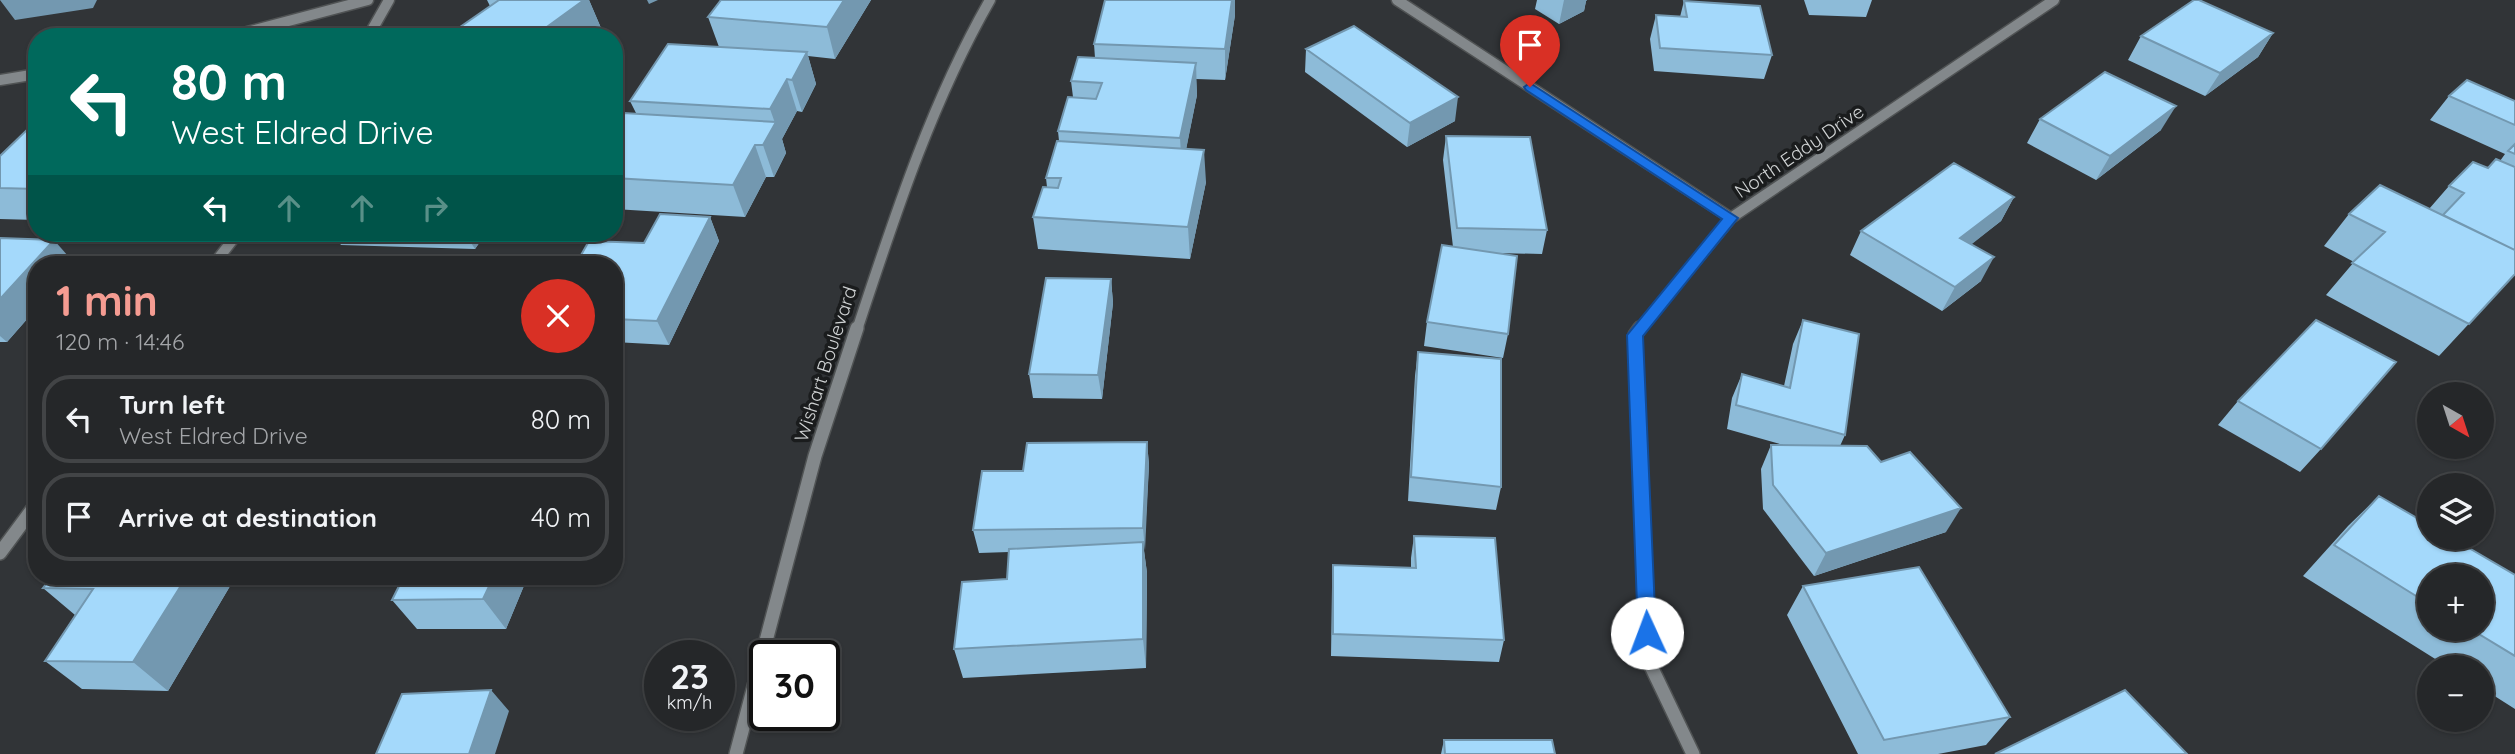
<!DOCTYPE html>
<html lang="en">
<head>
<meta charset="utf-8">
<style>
	:root { --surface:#252729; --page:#313335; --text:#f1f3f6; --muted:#a3a5a8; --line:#424446; --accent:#f59c92 }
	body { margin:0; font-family:Quicksand,sans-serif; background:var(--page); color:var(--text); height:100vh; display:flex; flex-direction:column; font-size:26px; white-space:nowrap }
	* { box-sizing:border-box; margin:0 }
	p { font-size:23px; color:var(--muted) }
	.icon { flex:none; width:38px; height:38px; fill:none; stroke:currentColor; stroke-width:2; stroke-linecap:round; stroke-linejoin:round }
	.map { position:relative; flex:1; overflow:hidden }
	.side { position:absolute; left:28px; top:256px; width:595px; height:329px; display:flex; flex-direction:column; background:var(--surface); border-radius:28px; box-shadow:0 2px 5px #0004,0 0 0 2px var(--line) }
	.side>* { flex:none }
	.banner { position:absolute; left:28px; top:28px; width:595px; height:214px; border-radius:28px; box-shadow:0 2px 5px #0004,0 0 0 2px var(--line); background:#00695c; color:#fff; overflow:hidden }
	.needle { width:46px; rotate:141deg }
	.fabs { position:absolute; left:2417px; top:382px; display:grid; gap:14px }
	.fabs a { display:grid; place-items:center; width:77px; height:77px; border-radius:50%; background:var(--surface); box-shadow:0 2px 5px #0004,0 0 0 2px var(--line); font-size:35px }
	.speed { position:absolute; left:644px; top:640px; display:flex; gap:14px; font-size:35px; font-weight:700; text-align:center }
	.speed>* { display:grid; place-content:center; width:91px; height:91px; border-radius:50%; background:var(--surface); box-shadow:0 2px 5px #0004,0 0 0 2px var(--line); line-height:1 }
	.speed small { font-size:18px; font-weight:400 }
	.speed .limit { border:4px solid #111; border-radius:10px; background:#fff; color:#111 }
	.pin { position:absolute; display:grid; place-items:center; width:60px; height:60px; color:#fff; margin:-72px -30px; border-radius:50% 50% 50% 0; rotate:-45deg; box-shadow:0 0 7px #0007 }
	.pin .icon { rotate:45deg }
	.me { position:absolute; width:77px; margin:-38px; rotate:358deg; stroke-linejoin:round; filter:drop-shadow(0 0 5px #0008) }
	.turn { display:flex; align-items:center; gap:24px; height:147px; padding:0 28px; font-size:32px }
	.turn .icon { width:91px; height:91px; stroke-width:2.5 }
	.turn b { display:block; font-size:49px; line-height:60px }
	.lanes { display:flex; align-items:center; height:66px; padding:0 28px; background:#0003; justify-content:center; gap:35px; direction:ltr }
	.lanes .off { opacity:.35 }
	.round { display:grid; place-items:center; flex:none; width:74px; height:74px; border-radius:37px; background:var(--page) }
	.head { display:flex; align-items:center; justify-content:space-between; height:119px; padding:0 28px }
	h1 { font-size:42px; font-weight:700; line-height:52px; color:var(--accent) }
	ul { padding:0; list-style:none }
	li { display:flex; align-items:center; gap:21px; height:88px; margin:0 14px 10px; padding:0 14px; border:4px solid var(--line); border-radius:28px }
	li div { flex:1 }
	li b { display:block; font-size:26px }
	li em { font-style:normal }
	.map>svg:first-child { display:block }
</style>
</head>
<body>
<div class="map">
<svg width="2515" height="754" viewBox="0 0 2515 754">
	<rect width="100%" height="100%" fill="#313437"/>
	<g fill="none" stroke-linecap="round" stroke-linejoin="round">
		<g stroke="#505354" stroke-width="13">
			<path id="minor-far1" d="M1397 0 1731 218
				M228 37 368 0
				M368 37 389 0
				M0 80 37 74
				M214 264 238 233
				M857 330C894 218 931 103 990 0
				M1639 330 1731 218 2054 0"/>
		</g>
		<g stroke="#505354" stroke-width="16">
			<path id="minor" d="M1640 328 1635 335 1648 660 1693 754
				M0 553 37 503
				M736 754 815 456 857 328"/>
		</g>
		<use href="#minor-far1" stroke="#83888b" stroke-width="10"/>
		<use href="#minor" stroke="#83888b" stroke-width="13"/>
	</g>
	<path fill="#8dbbd8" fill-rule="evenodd" d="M487 0H589L601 28 590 37H415L460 27 490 6Z
		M721 0H871L835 59 808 56 816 84 802 112 797 111 782 139 786 153 774 177H766L745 217 614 209V126L636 113 630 101 719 47 708 17Z
		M1105 0H1235V15L1225 80 1196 79 1197 95 1186 149 1206 182 1190 259 1038 249 1033 217 1047 187 1046 178 1059 141 1058 131 1073 97 1071 81 1095 58 1094 44Z
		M1537 0H1587L1586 1 1584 11 1559 24 1535 9Z
		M1804 0H1872L1866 17 1809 15Z
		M1684 1 1772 55 1764 79 1654 71 1650 39 1656 15 1680 17Z
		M2273 33 2258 57 2205 96 2128 60 2141 36Z
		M1306 49 1455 121 1407 147 1305 72Z
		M2449 96 2515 101V274L2439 356 2326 295 2354 262 2324 246 2349 214 2429 209 2449 186 2488 168 2500 161 2505 154 2430 120Z
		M2040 119 2161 130 2096 180 2027 143Z
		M37 125V220L0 219V156Z
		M1446 136 1547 230 1542 254 1495 253 1508 334 1503 358 1424 346 1427 322 1453 247 1443 160Z
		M2014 197 2001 221 1971 244 1981 281 1942 311 1850 255 1861 231Z
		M710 217 719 241 669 345 614 342V264L644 243Z
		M332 233H486L475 249 341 245Z
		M0 238 75 264 7 342H0Z
		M1111 279 1113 303 1102 399 1033 398 1029 374Z
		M1803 320 1845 435 1840 446 1946 532 1814 576 1763 509 1761 469 1771 445 1787 446 1727 429 1732 398 1742 374 1784 386 1793 344Z
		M1418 352 1501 487 1496 510 1408 501 1415 376Z
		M2238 401 2321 449 2300 472 2218 425Z
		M1147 442 1149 465 1144 551 1147 573 1146 668 963 678 954 649 1007 579 1009 552 979 553 973 530 1023 471Z
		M2379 496 2515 575V709L2482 688V667H2448L2303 576 2348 526ZM2429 576 2482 628H2429Z
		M1414 536 1504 640 1499 662 1331 656 1332 587 1333 565 1411 568V558Z
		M236 576 168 691 82 689 45 661 75 615 43 588Z
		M528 576 506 629H417L392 600Z
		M1803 586 2010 717 1986 745 1938 754H1858L1787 615Z
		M1444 740 1445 754H1441Z"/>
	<path fill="#7398b0" d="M0 0H97L93 8 15 20Z
		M584 0H589L601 28 590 37H533Z
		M647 0H658L649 4Z
		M844 0H871L835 59 827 27Z
		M1232 0H1235V15L1225 80V49Z
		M1564 0H1587L1586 1 1584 11 1559 24Z
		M2273 33 2258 57 2205 96 2220 73Z
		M807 52 816 84 802 112 792 80Z
		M1196 63 1197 95 1182 170 1180 138Z
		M787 79 797 111 782 139 786 153 774 177 763 145 775 123 770 109Z
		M1458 97 1455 121 1407 147 1410 123Z
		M2176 106 2161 130 2096 180 2110 156Z
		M755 145 766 177 745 217 733 185Z
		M1204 150 1206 182 1190 259 1188 227Z
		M2014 197 2001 221 1948 263 1960 238Z
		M710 217 719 241 669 345 657 321Z
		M465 233H486L475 249Z
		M54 240 75 264H37V308L7 342 0 336V299Z
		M1994 257 1981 281 1942 311 1955 287Z
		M1111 279 1113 303 1102 399 1098 375Z
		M1147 442 1149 465 1145 551 1143 528Z
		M1961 508 1946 532 1814 576 1826 553Z
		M1143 542 1147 573 1146 668 1143 639Z
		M187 576H236L168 691 133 662Z
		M494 576H528L506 629 483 599Z
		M491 690 509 711 495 754H469Z"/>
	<path fill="#a4d9fb" stroke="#7398b0" stroke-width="2" d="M499 0H584L533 37H415L420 28 460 27Z
		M721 0H844L827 27 708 17Z
		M1105 0H1232L1225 49 1094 44Z
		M2194 0H2199L2273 33 2220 73 2141 36Z
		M1684 1 1760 6 1772 55 1660 48 1656 15 1687 17Z
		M1354 26 1458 97 1410 123 1306 49Z
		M668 44 807 52 792 80 787 79 770 109 630 101Z
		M1078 57 1196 63 1180 138 1058 131 1068 97 1096 99 1102 83 1071 81Z
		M2105 72 2176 106 2110 156 2040 119Z
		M2467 80 2515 101V125L2449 96Z
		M623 113 776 122 763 145H755L733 185 614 178V126Z
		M33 124 37 125V189L0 188V156Z
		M1446 136 1530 137 1547 230 1457 228Z
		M1057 141 1204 150 1188 227 1033 217 1043 187 1058 188 1061 178H1046Z
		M2515 144V154L2508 151Z
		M2496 159 2515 167V250L2443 215 2464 193 2449 186 2473 162 2488 168Z
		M1954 163 2014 197 1960 238 1994 257 1955 287 1861 231Z
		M2380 185 2515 250V274L2469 324 2352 263 2385 232 2349 214Z
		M660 214 710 217 657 321 614 319V264H576L589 241 644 243Z
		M0 238 54 240 0 299Z
		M1442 245 1517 256 1508 334 1427 322Z
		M1046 278 1111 279 1098 375 1029 374Z
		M1803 320 1859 334 1845 435 1736 405 1742 374 1790 388Z
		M2316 320 2396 362 2321 449 2238 401Z
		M1418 352 1501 359V487L1411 477Z
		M1147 442 1143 528 973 530 982 471H1023L1027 443Z
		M1771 445 1867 446 1881 462 1910 452 1961 508 1826 553 1773 485Z
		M2379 496 2429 525V537H2450L2515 575V656L2469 628H2482V576H2429V604L2334 545Z
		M1414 536 1495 538 1504 640 1333 634V565L1416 568Z
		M1143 542V639L954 649 962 582 1007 579 1009 549Z
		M1919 567 2010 717 1884 740 1803 586Z
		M52 576H187L133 662 45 661 93 589 43 588Z
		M404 576H494L483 599 392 600Z
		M491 690 469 754H376L402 694Z
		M2125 690 2187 754H1995Z
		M1444 740H1552L1555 754H1445Z"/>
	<path fill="#1a73e8" stroke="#114b97" stroke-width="2" d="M1530 83 1738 218 1643 336 1656 633 1654 638 1647 641 1641 638 1638 633 1627 335 1722 219 1526 90 1524 87Z"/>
	<g text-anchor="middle" stroke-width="7" stroke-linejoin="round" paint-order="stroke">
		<g font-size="19" fill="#cfd2d3" stroke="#1a1c1d">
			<text transform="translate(1799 151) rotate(-34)" y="7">North Eddy Drive</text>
			<text transform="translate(825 364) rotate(-72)" y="7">Wishart Boulevard</text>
		</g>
	</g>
</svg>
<div class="fabs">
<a><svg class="needle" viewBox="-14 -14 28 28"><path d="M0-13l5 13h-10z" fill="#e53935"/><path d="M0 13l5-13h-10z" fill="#a3a5a8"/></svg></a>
<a><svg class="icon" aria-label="layers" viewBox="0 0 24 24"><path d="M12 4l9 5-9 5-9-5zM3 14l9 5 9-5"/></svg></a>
<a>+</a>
<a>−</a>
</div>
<div class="speed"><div>23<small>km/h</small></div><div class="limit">30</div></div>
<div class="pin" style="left:1530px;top:87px;background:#d93025"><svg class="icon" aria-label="arrive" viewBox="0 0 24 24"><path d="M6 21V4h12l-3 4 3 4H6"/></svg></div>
<svg class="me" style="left:1647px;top:633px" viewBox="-20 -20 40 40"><circle r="19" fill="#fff"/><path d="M0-13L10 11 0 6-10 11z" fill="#1a73e8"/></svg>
<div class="banner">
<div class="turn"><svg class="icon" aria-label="left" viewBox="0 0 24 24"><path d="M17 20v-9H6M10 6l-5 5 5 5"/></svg><div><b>80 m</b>West Eldred Drive</div></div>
<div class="lanes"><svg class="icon" aria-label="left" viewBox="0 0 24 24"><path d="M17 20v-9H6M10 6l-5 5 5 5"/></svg><svg class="icon off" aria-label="ahead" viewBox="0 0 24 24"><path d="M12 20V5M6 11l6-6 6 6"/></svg><svg class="icon off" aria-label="ahead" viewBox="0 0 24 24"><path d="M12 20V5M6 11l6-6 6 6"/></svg><svg class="icon off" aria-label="right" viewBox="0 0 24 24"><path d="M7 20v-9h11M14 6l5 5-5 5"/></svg></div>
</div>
<section class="side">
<div class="head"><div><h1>1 min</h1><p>120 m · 14:46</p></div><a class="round" style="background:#d93025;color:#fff"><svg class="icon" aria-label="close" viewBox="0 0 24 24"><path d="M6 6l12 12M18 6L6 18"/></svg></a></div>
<ul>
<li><svg class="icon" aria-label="left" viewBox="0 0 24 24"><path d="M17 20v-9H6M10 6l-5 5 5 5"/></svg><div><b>Turn left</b><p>West Eldred Drive</p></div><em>80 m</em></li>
<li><svg class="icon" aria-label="arrive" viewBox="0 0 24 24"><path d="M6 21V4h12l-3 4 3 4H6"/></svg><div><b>Arrive at destination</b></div><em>40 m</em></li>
</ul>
</section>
</div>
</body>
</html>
